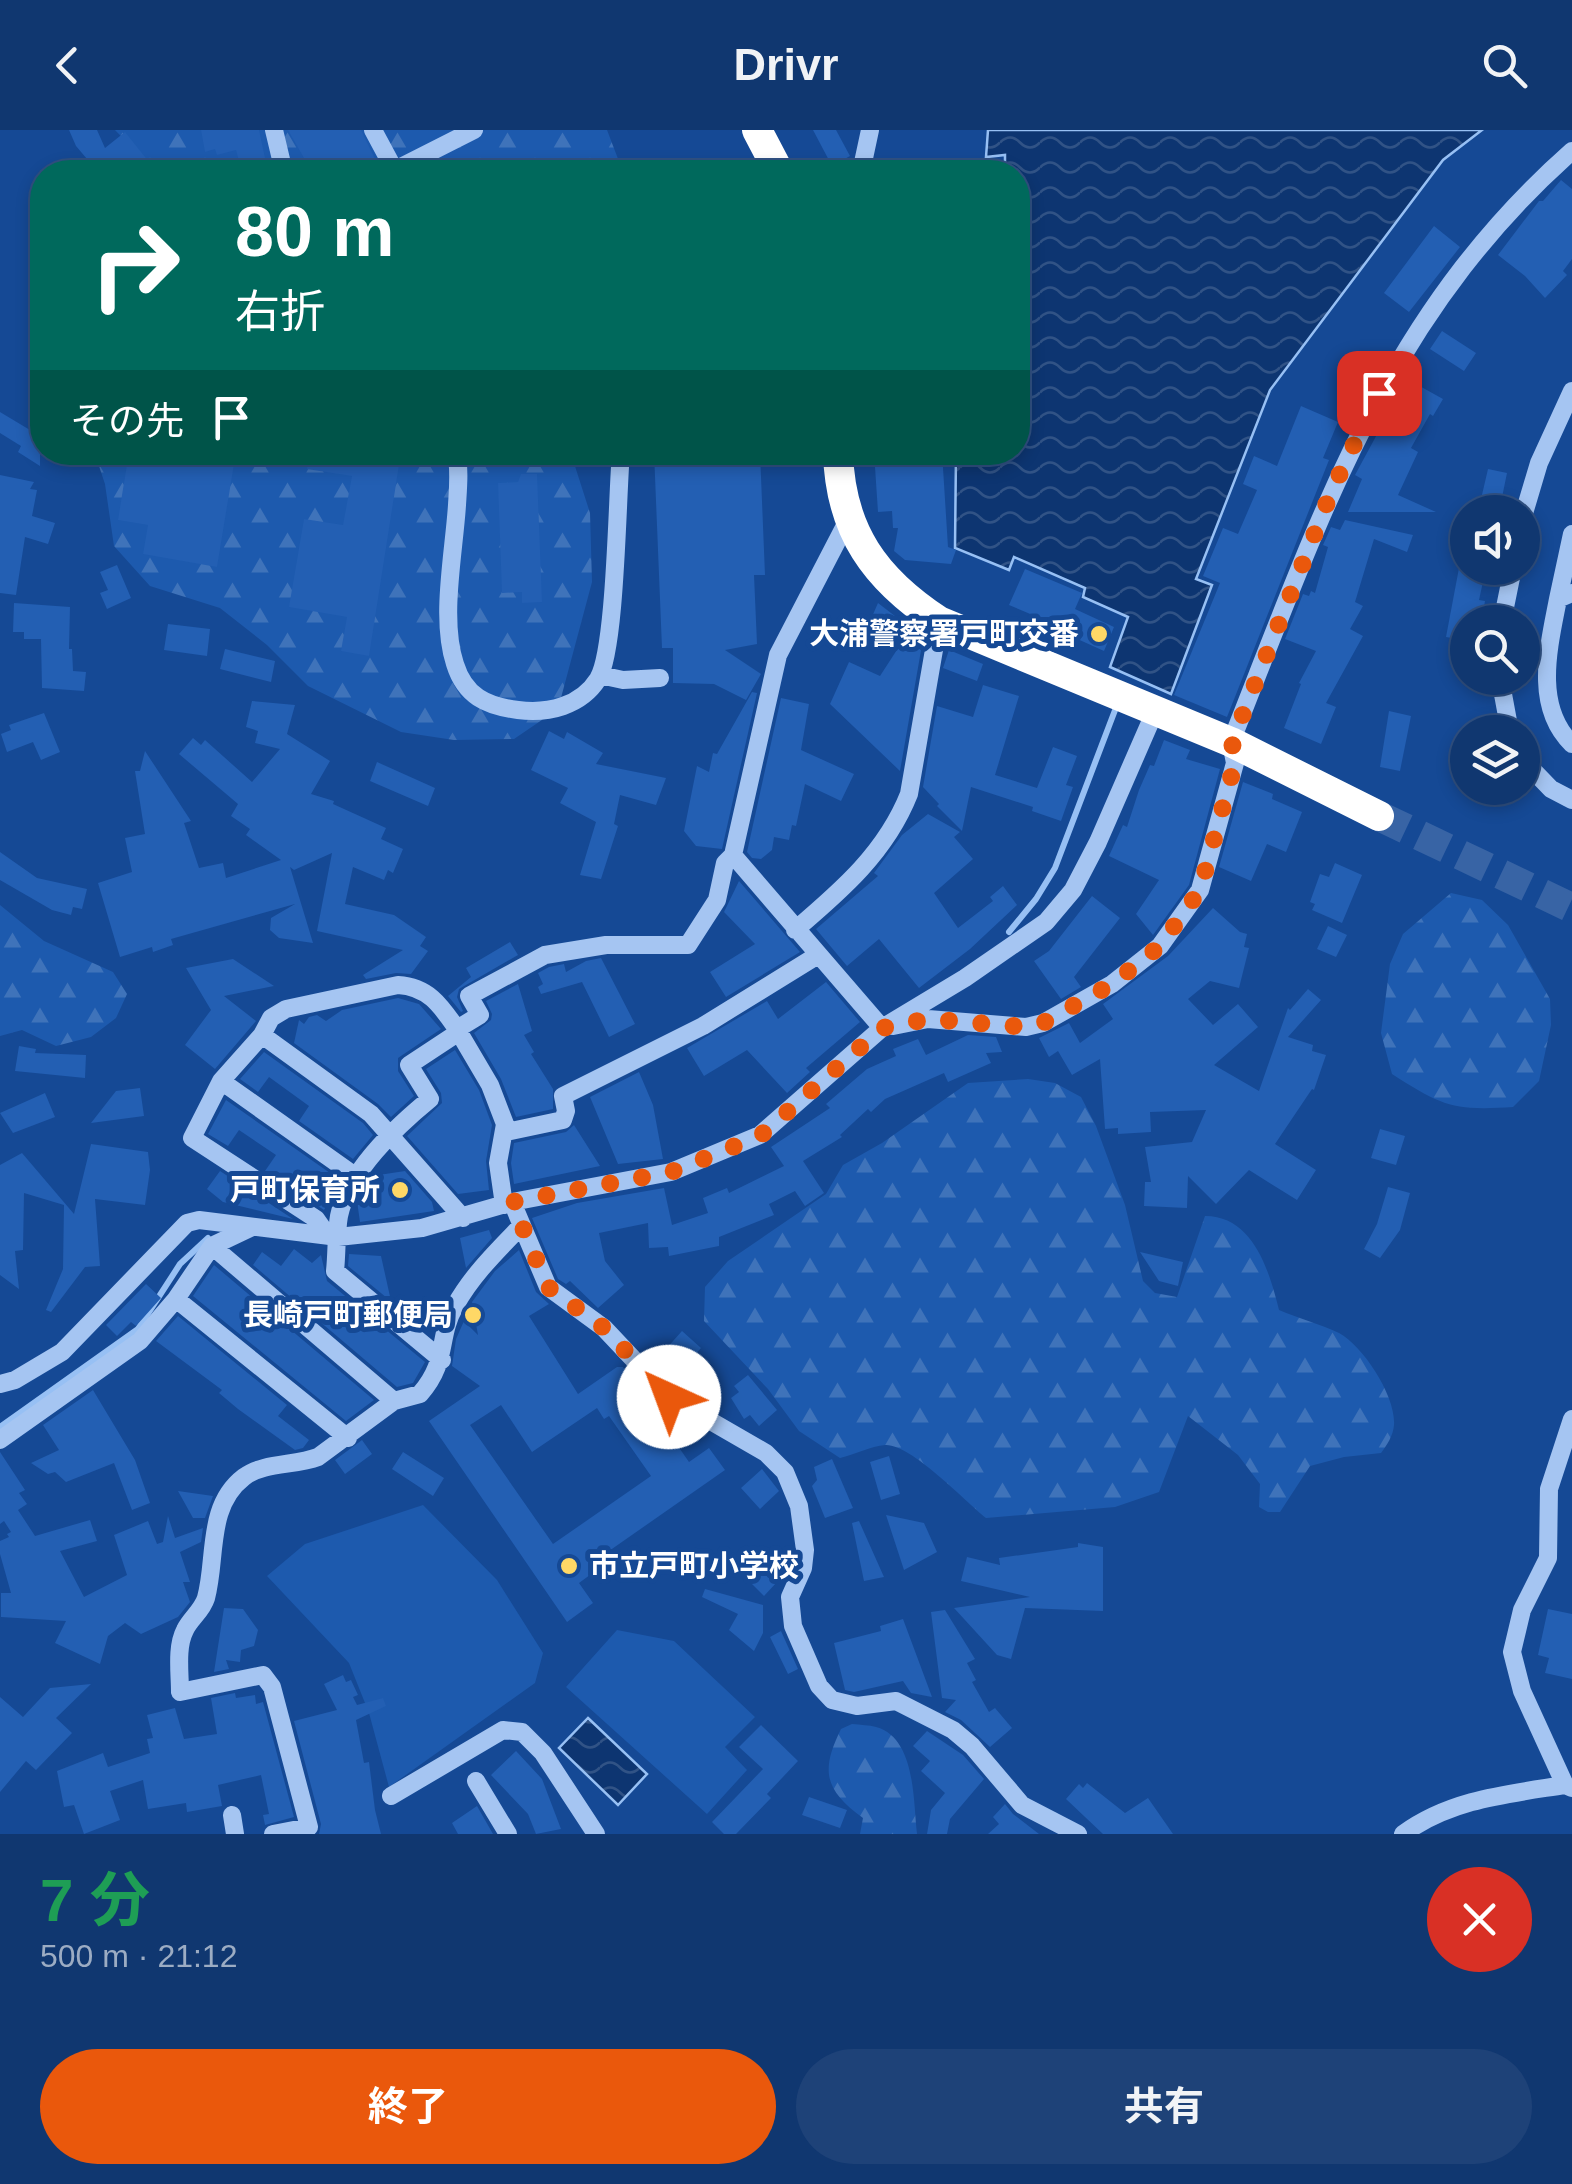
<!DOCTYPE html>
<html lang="ja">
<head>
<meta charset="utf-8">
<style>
	:root { --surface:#103770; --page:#1e4278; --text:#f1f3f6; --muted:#9cacc3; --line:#305183; --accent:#ea580c }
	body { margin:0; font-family:Arial,"Noto Sans JP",sans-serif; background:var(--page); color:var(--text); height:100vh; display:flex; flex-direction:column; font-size:38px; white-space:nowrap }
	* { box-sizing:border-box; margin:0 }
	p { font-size:32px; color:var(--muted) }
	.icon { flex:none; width:55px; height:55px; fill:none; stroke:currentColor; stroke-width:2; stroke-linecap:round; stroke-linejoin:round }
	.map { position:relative; height:1704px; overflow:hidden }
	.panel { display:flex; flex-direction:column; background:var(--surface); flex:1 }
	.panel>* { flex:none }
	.top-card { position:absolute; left:30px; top:30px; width:1000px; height:305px; border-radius:40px; box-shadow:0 5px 15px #0003,0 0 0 2px var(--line); background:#00695c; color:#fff; overflow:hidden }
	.controls { position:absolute; left:1450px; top:365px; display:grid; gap:20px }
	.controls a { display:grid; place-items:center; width:90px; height:90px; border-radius:50%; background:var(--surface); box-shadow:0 5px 15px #0003,0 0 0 2px var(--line); font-size:50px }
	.pin { position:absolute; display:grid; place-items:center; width:85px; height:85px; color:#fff; margin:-42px; border-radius:20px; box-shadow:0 5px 15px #0006 }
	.me { position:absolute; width:110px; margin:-55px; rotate:317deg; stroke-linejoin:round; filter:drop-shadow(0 0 8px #0008) }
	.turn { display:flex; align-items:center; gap:35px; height:210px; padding:0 40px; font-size:45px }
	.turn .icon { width:130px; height:130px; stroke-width:2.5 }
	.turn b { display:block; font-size:70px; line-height:85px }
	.then { display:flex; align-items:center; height:95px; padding:0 40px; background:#0003; gap:20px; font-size:38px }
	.round { display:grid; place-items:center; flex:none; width:105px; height:105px; border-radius:52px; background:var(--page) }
	.head { display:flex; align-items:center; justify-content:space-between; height:170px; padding:0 40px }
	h1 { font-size:60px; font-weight:700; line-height:75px; color:#1e9e55 }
	.primary-button { display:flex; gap:20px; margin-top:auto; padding:20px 40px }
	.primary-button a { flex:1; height:115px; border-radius:60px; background:var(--accent); color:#fff; font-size:40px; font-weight:700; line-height:115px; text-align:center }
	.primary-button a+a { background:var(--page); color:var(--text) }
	header { display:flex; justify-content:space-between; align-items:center; height:130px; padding:0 40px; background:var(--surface); font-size:45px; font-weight:700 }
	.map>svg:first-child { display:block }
</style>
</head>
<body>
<header><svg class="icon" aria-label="back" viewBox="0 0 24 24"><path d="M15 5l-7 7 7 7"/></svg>Drivr<svg class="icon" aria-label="search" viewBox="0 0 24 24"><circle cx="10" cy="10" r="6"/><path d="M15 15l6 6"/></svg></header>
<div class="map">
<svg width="1572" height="1704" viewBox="0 0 1572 1704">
	<defs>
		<pattern id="forest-firs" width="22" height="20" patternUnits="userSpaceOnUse" patternTransform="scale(2.5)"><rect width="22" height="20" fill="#1d5aae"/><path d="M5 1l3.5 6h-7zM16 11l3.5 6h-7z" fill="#3f73ba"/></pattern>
		<pattern id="water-waves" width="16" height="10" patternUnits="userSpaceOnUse" patternTransform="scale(2.5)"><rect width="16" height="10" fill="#0d3571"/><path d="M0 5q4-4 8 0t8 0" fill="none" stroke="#315386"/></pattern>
	</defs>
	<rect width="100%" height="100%" fill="#154995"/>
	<path fill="url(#forest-firs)" d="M115 0H607L623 42H156Z
		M563 323 573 330 590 383 592 452 558 579 514 609 454 610 401 602 308 556 267 515 220 478 150 456 114 416 105 354 95 324Z
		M1451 763 1482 770 1508 795 1550 869 1551 895 1539 951 1513 977C1453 981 1442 976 1392 944L1381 903 1390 834 1403 804Z
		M0 775 44 811 113 842 127 864 116 888 91 907 56 916 22 900 0 906Z
		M1028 949 1055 953 1081 967 1096 996 1125 1075 1143 1151 1155 1163 1177 1167 1205 1086C1253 1086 1269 1140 1279 1180 1298 1188 1320 1194 1339 1203 1363 1216 1396 1266 1394 1295 1393 1306 1387 1315 1381 1323L1344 1327 1310 1336 1280 1382H1268L1259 1377 1260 1354 1238 1325 1188 1286 1159 1362 1115 1377 986 1388C964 1370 910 1313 885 1315 871 1316 854 1325 840 1328L799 1301 768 1259 704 1191 705 1157 728 1131 826 1064 843 1035 882 1013 968 953Z
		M852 1594C860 1595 869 1595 876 1597 916 1608 913 1671 917 1704H860L863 1688C825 1660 820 1642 841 1599Z"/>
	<path fill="#1d5aae" d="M423 1375 497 1450 543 1523 535 1553 389 1657 369 1583 349 1533 267 1446 305 1414Z
		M617 1500 674 1511 755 1587 725 1617 747 1640 707 1684 566 1557Z"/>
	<path fill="url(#water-waves)" stroke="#97c0f4" stroke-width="2.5" d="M988 0H1482L1443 30 1270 260 1196 449 1212 455 1171 564 1110 537 1128 487 1083 467 1085 458 1014 427 1009 440 955 418 956 323 1018 322V42H1005V25L986 27Z
		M588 1588 647 1644 618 1675 559 1618Z"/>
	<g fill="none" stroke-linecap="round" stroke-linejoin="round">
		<path stroke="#97c0f4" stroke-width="6" d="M1009 802 1036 769 1055 738 1117 575
			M0 1297 138 1199 180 1134 208 1108"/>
	</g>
	<path fill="#235fb3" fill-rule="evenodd" d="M69 0H97L105 18 125 2 157 42H98L76 16Z
		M201 0H259L268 42H242L236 20 217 25 215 19 205 22Z
		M288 0H361L377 33 361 42H312Z
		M813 0H836L850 26 832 36Z
		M1561 50 1572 59V129L1563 141 1567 145 1545 168 1525 146 1498 125 1539 71H1543Z
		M1434 96 1460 117 1409 182 1384 163Z
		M1442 201 1476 223 1464 241 1430 219Z
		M1407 249 1443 269 1433 286 1430 284 1411 318 1418 322 1398 365 1436 382H1348L1362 349 1355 345Z
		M1301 276 1338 292 1323 328 1329 330 1227 587 1174 565 1220 453 1203 446 1223 398 1238 404 1257 360 1243 354 1254 326 1277 336Z
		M0 282 40 306V336L18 322 21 316 0 303Z
		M129 322H236L217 437 143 424 148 395 118 390Z
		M309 322H401L369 526 341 521 347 487 289 477 304 389 343 395 352 346 307 339Z
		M654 322H760L765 445H754L757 514 725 520 761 544 746 570 714 554 673 553V518H662Z
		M874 322H942L948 417 956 420 951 434 905 430 894 421 898 398H893L892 381 878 382Z
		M1488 339 1507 343 1499 382H1478Z
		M521 344H537L542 472 522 473V462L502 463 498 353 518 352Z
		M0 345 34 352 30 359 37 360 32 386 55 393 48 414 25 407 16 465 0 463Z
		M1345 390 1413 405 1407 422 1374 409 1355 472 1363 476 1350 499 1363 506 1326 573 1336 577 1321 614 1284 598 1301 554 1299 553 1316 521 1285 509 1303 464 1309 466 1311 461 1315 463 1328 417 1323 415 1331 397 1340 400Z
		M117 435 131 468 107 479 100 463 108 460 100 442Z
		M1459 438H1486L1479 470 1485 471 1481 492H1468V511L1446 507Z
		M1025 439 1082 463 1075 479 1114 497 1104 521 1053 498 1054 494 1009 475Z
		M14 473 70 477 69 519H72L73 541 86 542 84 561 42 558 41 509H24V502H13Z
		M878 473 904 493 903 496 923 509 900 641 830 574 849 532 880 546 902 512 867 498Z
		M168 494 210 499 207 526 164 520Z
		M225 519 275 531 271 552 220 539Z
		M949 520 983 534 977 551 943 538Z
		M983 555 1019 566 995 645 1037 658 1053 617 1077 626 1066 655 1073 657 1061 691 1032 681 1033 677 971 657 962 701 937 676 939 674 923 657 937 576 973 587Z
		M752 562 757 563 722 719 696 716 684 701 697 636 709 642 713 623 717 624Z
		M781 568 809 574 801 620 854 644 841 671 805 654 796 696 792 695 789 710 774 707 772 720 761 729 752 728 747 722Z
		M252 571 295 575 287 604 330 631 311 664 334 671 333 674 386 698 381 709 403 719 393 743 388 740 384 750 353 737 345 774 394 785 426 807 420 816 428 821 411 844 396 843 366 849 363 845 403 820 317 801 332 723 294 740 290 737 313 813 279 808 270 800 271 788 295 774 171 809 173 815 153 822 152 817 120 827 98 753 132 742 125 708 145 704 135 641H140L145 621 191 691 184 693 199 738 223 733 226 748 281 730 246 705 250 699 231 686 238 674 179 624 193 608 201 615 205 610 252 652 280 619 255 613 258 601 246 597Z
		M1389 581 1411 586 1400 641 1380 637Z
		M44 583 60 622 41 630 33 612 7 622 1 604 11 600 9 595Z
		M549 601 564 609 567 602 603 623 596 634 666 648 656 675 620 665 614 694 618 696 601 749 580 745 596 692 560 673 568 658 531 640Z
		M1164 610 1190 620 1186 629 1220 639 1189 755 1153 805 1136 784 1159 750 1109 726 1123 695 1127 697 1139 660 1150 635 1154 636Z
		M377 632 435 658 428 676 370 651Z
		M1243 652 1273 664 1272 669 1302 682 1286 722 1267 714 1251 751 1219 737Z
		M928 684 960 702 954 707 973 729 934 763 958 798 993 771 990 767 1003 756 1017 775 970 819 919 858 879 809 847 836 816 799 878 746 874 743 902 705Z
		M0 722 37 748 87 759 82 779 73 777 71 785 52 780 0 750Z
		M1335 733 1362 745 1342 793 1312 780 1315 774 1310 772 1320 744 1329 747Z
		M739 751 800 822 726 867 710 842 755 814 724 782Z
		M1092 766 1120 788 1074 847 1081 857 1061 869 1034 831 1049 821Z
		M1213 778 1240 802 1247 804 1244 817 1249 818 1239 858 1210 851 1188 869 1213 895 1238 874 1258 897 1214 935 1259 961 1288 878 1290 880 1308 859 1321 870 1288 907 1313 915 1312 921 1326 925 1314 960 1312 959 1275 1014 1316 1040 1297 1070 1249 1040 1216 1074 1188 1046 1187 1078 1144 1076 1145 1052H1151L1145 1017 1192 1012 1206 980 1150 982 1151 1002 1118 1004V998L1105 999 1100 929 1072 945 1058 921 1049 927 1039 908 1069 893 1080 913 1113 889 1103 874 1168 826Z
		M1328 796 1347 805 1336 827 1317 819Z
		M510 812 518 825 459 859 457 867 463 881 461 882 448 866 471 847 466 838Z
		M601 828 635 894 609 907 582 852 541 864 538 857 543 854 538 843 549 837 564 834 566 842 586 831Z
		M233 829 274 856 224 866 256 891 215 939 185 915 211 880 186 838Z
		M826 852 860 892 806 938 810 942 787 963 747 920 704 946 687 918 767 871 778 889Z
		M518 854 532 901 524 905 534 922 531 924 553 959V979L516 987 501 949 474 903 491 890 492 884 486 871Z
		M398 868 419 874 441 899 398 928V941L414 966 391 987 378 974 294 913 299 890 304 894 309 887 317 885 326 891 342 880Z
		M968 905 996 907 1002 922 986 923 991 933 948 952 944 943 885 969 871 982 868 979 840 1005 842 1007 803 1031 824 1063 805 1076 795 1061 769 1074 774 1085 719 1107V1116L669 1126 668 1117 649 1118 648 1093 599 1103 605 1131 624 1155 598 1178 570 1151 566 1154 558 1149 532 1088 577 1073 664 1058 672 1095 708 1083 703 1068 727 1058 729 1063 784 1036 771 1017 830 978 826 974 867 939 896 926 893 919 918 909 926 925Z
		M19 916 36 919 35 923 86 925 85 948 15 941Z
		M455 920 479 960 492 995 486 1031 489 1060 458 1064 407 1006 442 973 441 963 426 939Z
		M264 922 363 993 373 1005 353 1029 299 991 309 976 269 947 258 962 240 949Z
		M639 942 653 975 663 1029 618 1034 590 967Z
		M140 958 144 986 91 993 116 961Z
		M45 963 55 987 13 1003 0 983Z
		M226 970 340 1050 324 1080 265 1041 276 1025 239 1000 228 1016 208 1004Z
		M574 995 600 1036 514 1054 511 1033 514 1013 566 1002Z
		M1380 999 1405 1006 1396 1035 1371 1028Z
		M91 1014 148 1022 150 1040 145 1075 95 1069 100 1136 85 1137 51 1182 46 1180 63 1139 64 1075 24 1063 23 1120 15 1121 19 1159 0 1145V1035L22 1023 74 1084Z
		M220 1041 293 1089 223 1072 207 1059Z
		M405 1041 432 1072 434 1081 360 1092 357 1071 372 1046Z
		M1388 1057 1410 1063 1400 1100 1380 1128 1364 1119 1377 1094Z
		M489 1100 492 1108 466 1138 460 1108Z
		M294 1119 312 1133 321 1125 327 1151 425 1232 413 1253 397 1257 253 1135 262 1122 281 1136Z
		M519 1120 536 1162 549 1174 529 1186 578 1264 617 1237H623L689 1332 709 1318 725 1340 589 1435 594 1442 579 1453 593 1473 567 1492 429 1291 480 1256 452 1236 456 1209 464 1191 478 1205 472 1172 495 1141ZM501 1275 532 1322 597 1278 604 1289 609 1286 651 1346 553 1414 470 1295Z
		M1140 1122 1183 1132 1178 1156 1159 1151Z
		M349 1124 381 1126 391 1171 438 1166 443 1171 426 1200 348 1136Z
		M214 1135 374 1270 346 1291 193 1166Z
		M146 1154 161 1168 136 1196 131 1192 117 1206 106 1195Z
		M178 1186 287 1275 278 1286 309 1310 303 1318 295 1320 238 1279 219 1263 222 1260 156 1211Z
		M682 1201 701 1218 674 1248 655 1231Z
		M748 1245 777 1280 759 1296 750 1285 744 1289 731 1268 739 1262 734 1256Z
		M93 1260 135 1330 150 1373 132 1380 114 1333 66 1352 55 1342 48 1344 31 1333 59 1320 43 1295Z
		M362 1310 372 1324 345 1344 335 1330Z
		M0 1322 25 1360 19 1363 27 1374 18 1380 35 1406 90 1390 97 1411 60 1421 84 1467 127 1445 114 1405 148 1391 157 1414 163 1412 168 1386 175 1408 203 1398 201 1412 180 1422 190 1452H183L190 1472 178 1487 141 1504 125 1493 108 1506 100 1534 55 1513 66 1491 1 1487V1463H11L0 1424V1411L9 1407 7 1404 11 1402 4 1391 0 1394Z
		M403 1322 444 1348 433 1366 392 1339Z
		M889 1326 900 1364 881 1370 870 1332Z
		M832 1329 853 1378 825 1388 812 1356 817 1350 814 1337Z
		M762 1339 779 1361 760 1379 741 1358Z
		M178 1361 213 1366 205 1388H193Z
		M886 1385 924 1393 937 1422 904 1440Z
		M859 1391 884 1447 864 1451 852 1393Z
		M1078 1413 1103 1417V1481L1025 1478 1011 1529 997 1525 954 1478 1030 1467 961 1451 967 1427 1000 1435 999 1428 1078 1417Z
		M762 1430 773 1441 771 1445 777 1452 764 1466 745 1447Z
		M705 1459 763 1475V1503L754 1521 729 1500 738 1484 702 1467Z
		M224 1478 243 1479 258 1500 254 1516 241 1520 240 1532 226 1530 229 1539 214 1542Z
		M1548 1479 1572 1484V1549L1545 1543 1549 1528 1538 1525Z
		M945 1480 975 1529 967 1533 976 1550 972 1552 989 1582 995 1578 1012 1598 990 1617 961 1590 945 1582 956 1570 942 1568 931 1482Z
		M903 1489 932 1567 911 1563 903 1551 854 1562 845 1560 834 1513 881 1501 880 1496Z
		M781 1501 798 1539 788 1544 770 1507Z
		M343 1545 346 1552 351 1550 358 1565 353 1567 357 1575 383 1568 386 1576 356 1590 364 1633 369 1632 375 1680 381 1704H319L321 1694 294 1591 337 1580 324 1554Z
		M91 1554 56 1588 72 1603 36 1640 26 1631 0 1662V1567L23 1587 50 1558Z
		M235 1563 236 1568 255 1565 256 1574 263 1572 294 1687 265 1695 263 1685 269 1684 261 1645 218 1655 222 1676 187 1682 186 1673 148 1679 143 1650 110 1661 120 1690 84 1704 74 1675 64 1677 57 1641 103 1623 108 1637 150 1623 147 1609 153 1608 147 1585 175 1578 184 1609 217 1604 211 1568Z
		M761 1595 798 1631 767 1664 771 1668 736 1704H724L712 1692 763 1639 739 1617Z
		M927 1601 963 1625 984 1649 950 1689 947 1704H927L931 1680 945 1663 921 1641 930 1631 913 1616Z
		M516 1621 542 1649 561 1699 536 1704 528 1684 491 1645Z
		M1087 1653 1125 1683 1148 1668 1173 1704H1103L1066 1669 1079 1654 1083 1658Z
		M809 1667 847 1680 840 1698 802 1685Z
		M1005 1674 1013 1684 1039 1704H988L999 1694 993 1687Z
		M477 1676 493 1704H458L452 1693Z"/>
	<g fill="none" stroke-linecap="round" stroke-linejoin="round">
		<path stroke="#3864a5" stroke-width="30" stroke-dasharray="30 15" stroke-linecap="butt" d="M1379 686 1572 778"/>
		<path stroke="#a5c5f2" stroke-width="18" d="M274 0 284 42
			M373 0 395 41
			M391 42 474 0
			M861 42 870 0
			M456 322C460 339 458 358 457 375 454 423 440 489 455 534 465 566 486 576 518 580 548 584 581 576 598 549 616 519 617 367 621 322
			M1522 390 1539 333 1572 261
			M1572 463 1558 469C1549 516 1533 576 1572 614
			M1558 469 1572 404
			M1502 492 1513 438
			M600 545 623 550 660 548
			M1500 548 1510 602
			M1522 629 1551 659 1572 670
			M733 725 882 898
			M795 800C842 760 886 722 909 664L939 491
			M893 896 928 889 1026 897 1043 893 1112 854 1160 816 1200 760 1235 633 1231 612C1320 388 1385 186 1572 21
			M457 899 490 955 505 994 498 1033 504 1075
			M262 905 371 984 463 1088
			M221 951 358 1048
			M506 1002 563 990 566 981 563 966 703 896 818 825
			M512 1072 548 1157 604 1198 669 1267 766 1323 785 1342 799 1376 805 1420 803 1438 790 1467 793 1496 819 1556 832 1570 857 1576 896 1571 953 1600 972 1616 1022 1675 1078 1704
			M328 1106 316 1089 192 1008 221 951 262 905 271 888 286 879 398 855C429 857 441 876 457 899L480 885 469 866 545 825 606 815H688L717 770 725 733 733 725 778 525 848 390
			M212 1116 394 1271
			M176 1169 348 1308
			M442 1230 335 1141C337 1123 336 1103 339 1086 348 1042 397 996 430 969L409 935 459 902
			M0 1254 15 1250 62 1222 187 1093 199 1090 338 1107 422 1098 512 1072 671 1042 760 1005 882 898 965 848 1046 792 1073 760 1098 712 1156 579
			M0 1310 140 1211 176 1169 212 1116 252 1097
			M476 1651 508 1704
			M1565 1655 1522 1561 1512 1522 1522 1480 1548 1428 1549 1359 1572 1289
			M391 1666 503 1600 522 1602 543 1623 596 1704
			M232 1685 235 1704
			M273 1704 309 1697 272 1557 263 1545 180 1562C180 1543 176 1517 185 1500 190 1489 202 1481 206 1468 217 1428 206 1376 244 1347 264 1332 295 1336 318 1327L394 1271 420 1264C449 1231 437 1207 455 1176 472 1145 498 1120 522 1095
			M1403 1704C1451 1669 1508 1664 1565 1655L1572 1658"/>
		<path stroke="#fff" stroke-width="30" d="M757 0 779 42
			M838 322C840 401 875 449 939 491L1231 612 1379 686"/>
	</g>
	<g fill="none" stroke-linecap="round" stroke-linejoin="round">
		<path stroke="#ea580c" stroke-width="18" stroke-dasharray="0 32.4" d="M669 1267 604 1198 548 1157 512 1072 671 1042 760 1006 882 898 928 889 1026 897 1043 893 1112 854 1160 816 1200 760 1235 633 1232 612 1332 360 1379 263"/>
	</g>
	<g fill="#ffd866" stroke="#154995" stroke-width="4">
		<circle cx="1099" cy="504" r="10"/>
		<circle cx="400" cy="1060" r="10"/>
		<circle cx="473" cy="1185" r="10"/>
		<circle cx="569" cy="1436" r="10"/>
	</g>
	<g text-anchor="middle" stroke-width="10" stroke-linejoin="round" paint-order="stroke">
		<g font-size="30" font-weight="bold" fill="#fff" stroke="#154995" text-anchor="end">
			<text x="1079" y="514">大浦警察署戸町交番</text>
			<text x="380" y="1070">戸町保育所</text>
			<text x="453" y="1195">長崎戸町郵便局</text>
			<text x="589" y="1446" text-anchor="start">市立戸町小学校</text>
		</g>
	</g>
</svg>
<div class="controls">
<a><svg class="icon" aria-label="sound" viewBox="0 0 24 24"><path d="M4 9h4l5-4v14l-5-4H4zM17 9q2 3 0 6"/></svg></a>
<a><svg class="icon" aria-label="search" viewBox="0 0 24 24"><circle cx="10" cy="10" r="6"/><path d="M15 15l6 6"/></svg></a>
<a><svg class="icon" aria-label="layers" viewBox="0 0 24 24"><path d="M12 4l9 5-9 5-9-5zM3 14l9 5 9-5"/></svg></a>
</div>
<div class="pin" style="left:1379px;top:263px;background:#d93025"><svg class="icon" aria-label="arrive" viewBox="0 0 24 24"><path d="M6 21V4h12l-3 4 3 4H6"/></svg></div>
<svg class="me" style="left:669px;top:1267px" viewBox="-20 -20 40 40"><circle r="19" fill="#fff"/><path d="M0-13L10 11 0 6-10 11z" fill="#ea580c"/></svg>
<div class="top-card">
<div class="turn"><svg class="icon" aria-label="right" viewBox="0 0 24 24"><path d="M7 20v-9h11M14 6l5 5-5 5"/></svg><div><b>80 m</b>右折</div></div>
<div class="then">その先<svg class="icon" aria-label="arrive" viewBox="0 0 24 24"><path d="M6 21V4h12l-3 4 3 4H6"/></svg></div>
</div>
</div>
<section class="panel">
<div class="head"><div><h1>7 分</h1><p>500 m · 21:12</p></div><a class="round" style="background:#d93025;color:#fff"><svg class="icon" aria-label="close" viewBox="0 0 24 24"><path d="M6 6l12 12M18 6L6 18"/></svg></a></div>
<div class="primary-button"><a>終了</a><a>共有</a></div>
</section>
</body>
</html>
